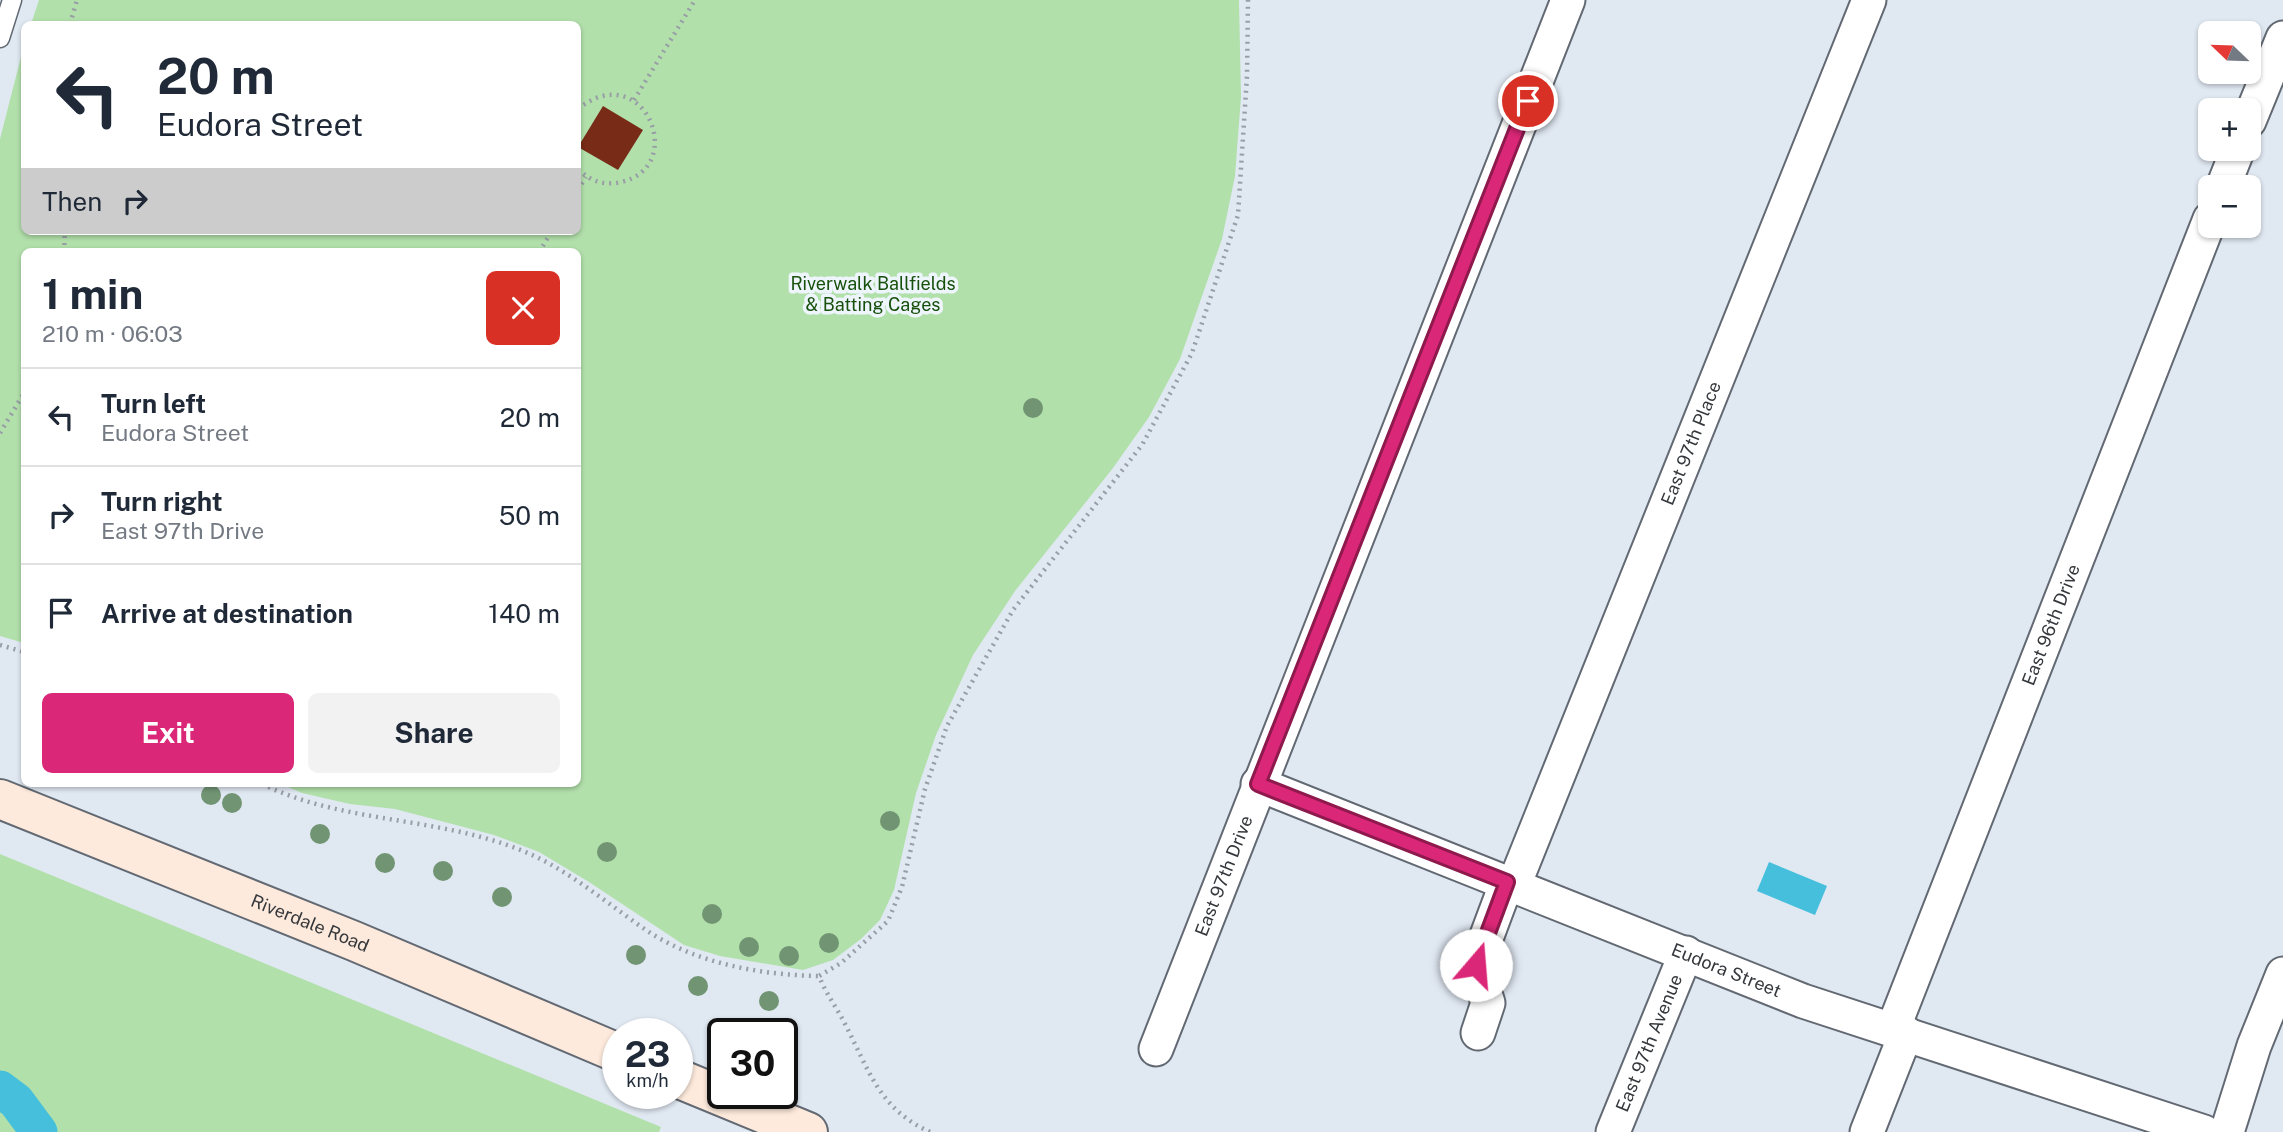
<!DOCTYPE html>
<html lang="en">
<head>
<meta charset="utf-8">
<style>
	:root { --surface:#fff; --page:#f2f2f3; --text:#1f2937; --muted:#747a83; --line:#e0e1e3; --accent:#db2777 }
	body { margin:0; font-family:"Public Sans",sans-serif; background:var(--page); color:var(--text); height:100vh; display:flex; flex-direction:column; font-size:26px; white-space:nowrap }
	* { box-sizing:border-box; margin:0 }
	p { font-size:23px; color:var(--muted) }
	.icon { flex:none; width:38px; height:38px; fill:none; stroke:currentColor; stroke-width:2; stroke-linecap:round; stroke-linejoin:round }
	.map { position:relative; flex:1; overflow:hidden }
	.side { position:absolute; left:21px; top:248px; width:560px; height:539px; display:flex; flex-direction:column; background:var(--surface); border-radius:10px; box-shadow:0 2px 5px #0004 }
	.side>* { flex:none }
	.top-card { position:absolute; left:21px; top:21px; width:560px; height:214px; border-radius:10px; box-shadow:0 2px 5px #0004; background:#fff; color:var(--text); overflow:hidden }
	.needle { width:46px; rotate:293deg }
	.buttons { position:absolute; left:2198px; top:21px; display:grid; gap:14px }
	.buttons a { display:grid; place-items:center; width:63px; height:63px; border-radius:10px; background:var(--surface); box-shadow:0 2px 5px #0004; font-size:35px }
	.speed { position:absolute; left:602px; top:1018px; display:flex; gap:14px; font-size:35px; font-weight:700; text-align:center }
	.speed>* { display:grid; place-content:center; width:91px; height:91px; border-radius:50%; background:var(--surface); box-shadow:0 2px 5px #0004; line-height:1 }
	.speed small { font-size:18px; font-weight:400 }
	.speed .limit { border:4px solid #111; border-radius:10px; background:#fff; color:#111 }
	.pin { position:absolute; display:grid; place-items:center; width:60px; height:60px; color:#fff; margin:-30px; border:4px solid #fff; border-radius:50%; box-shadow:0 2px 7px #0007 }
	.me { position:absolute; width:77px; margin:-38px; rotate:18deg; stroke-linejoin:round; filter:drop-shadow(0 0 5px #0008) }
	.turn { display:flex; align-items:center; gap:24px; height:147px; padding:0 21px; font-size:32px }
	.turn .icon { width:91px; height:91px; stroke-width:2.5 }
	.turn b { display:block; font-size:49px; line-height:60px }
	.then { display:flex; align-items:center; height:66px; padding:0 21px; background:#0003; gap:14px; font-size:26px }
	.round { display:grid; place-items:center; flex:none; width:74px; height:74px; border-radius:10px; background:var(--page) }
	.summary { display:flex; align-items:center; justify-content:space-between; height:119px; padding:0 21px }
	h1 { font-size:42px; font-weight:700; line-height:52px }
	.primary-button { display:flex; gap:14px; margin-top:auto; padding:14px 21px }
	.primary-button a { flex:1; height:80px; border-radius:10px; background:var(--accent); color:#fff; font-size:28px; font-weight:700; line-height:80px; text-align:center }
	.primary-button a+a { background:var(--page); color:var(--text) }
	ul { padding:0; list-style:none }
	li { display:flex; align-items:center; gap:21px; height:98px; padding:0 21px; border-top:2px solid var(--line) }
	li div { flex:1 }
	li b { display:block; font-size:26px }
	li em { font-style:normal }
	.map>svg:first-child { display:block }
</style>
</head>
<body>
<div class="map">
<svg width="2283" height="1132" viewBox="0 0 2283 1132">
	<rect width="100%" height="100%" fill="#e0e8f2"/>
	<path fill="#b2e0ab" d="M39 0H1239L1241 97 1235 176 1222 239 1180 359 1149 417 1113 468 1015 591 973 655 936 735 916 793 894 890 880 920 861 939 833 960 803 970 720 956 684 945 589 882 539 852 494 835 395 809 350 804 302 793 281 784H578V252H24V643L0 636V139L24 45V231H578V24H31Z
		M0 854 661 1127 659 1132H0Z"/>
	<path fill="#45bfdb" d="M1769 862 1827 886 1815 915 1757 891Z"/>
	<g fill="none" stroke-linecap="round" stroke-linejoin="round">
		<path stroke="#45bfdb" stroke-width="37" d="M0 1089 16 1101 39 1132"/>
	</g>
	<path fill="#782b17" d="M603 106 643 130 618 170 578 147Z"/>
	<g fill="none" stroke-linecap="round" stroke-linejoin="round">
		<g stroke="#626972" stroke-width="21">
			<path id="lane" d="M0 38 12 0"/>
		</g>
		<g stroke="#626972" stroke-width="37">
			<g id="street">
				<path d="M2249 121 2283 38"/>
				<path d="M2223 187 2238 149"/>
				<path id="s1" d="M1258 784 1803 1001 2204 1132"/>
				<path id="s2" d="M1514 885 1869 0"/>
				<path id="s3" d="M1893 1029 2210 219"/>
				<path d="M1478 1033 1488 1003 1476 965 1507 882"/>
				<path id="s4" d="M1156 1049 1568 0"/>
				<path id="s5" d="M1613 1132 1686 953"/>
				<path d="M1867 1132 1906 1033"/>
				<path d="M2227 1132 2254 1046 2283 974"/>
			</g>
		</g>
		<g stroke="#626972" stroke-width="42">
			<g id="secondary">
				<path id="s6" d="M0 799 354 941 618 1053"/>
				<path d="M677 1078 808 1132"/>
			</g>
		</g>
		<path stroke="#989ea6" stroke-width="4.5" stroke-dasharray="2 5" stroke-linecap="butt" d="M70 24 77 0
			M634 100 695 0
			M578 109C644 56 689 167 621 182 604 186 590 181 578 169
			M578 190 586 177
			M64 252 65 231
			M539 252 552 231
			M0 433 24 393
			M0 645 24 652
			M262 784C344 824 438 816 523 851 567 869 604 901 643 928 693 963 760 975 819 976
			M930 1132C879 1109 869 1070 845 1024 837 1008 826 994 819 976L841 963 888 921 902 887 925 789 947 726 1013 610 1142 445 1192 353 1238 215 1247 76 1248 0"/>
		<use href="#lane" stroke="#fff" stroke-width="18"/>
		<use href="#street" stroke="#fff" stroke-width="33"/>
		<use href="#secondary" stroke="#fdeadc" stroke-width="38"/>
	</g>
	<g fill="#719473">
		<circle cx="1033" cy="408" r="10"/>
		<circle cx="211" cy="795" r="10"/>
		<circle cx="232" cy="803" r="10"/>
		<circle cx="890" cy="821" r="10"/>
		<circle cx="320" cy="834" r="10"/>
		<circle cx="607" cy="852" r="10"/>
		<circle cx="385" cy="863" r="10"/>
		<circle cx="443" cy="871" r="10"/>
		<circle cx="502" cy="897" r="10"/>
		<circle cx="712" cy="914" r="10"/>
		<circle cx="829" cy="943" r="10"/>
		<circle cx="749" cy="947" r="10"/>
		<circle cx="636" cy="955" r="10"/>
		<circle cx="789" cy="956" r="10"/>
		<circle cx="698" cy="986" r="10"/>
		<circle cx="769" cy="1001" r="10"/>
	</g>
	<g fill="none" stroke-linecap="round" stroke-linejoin="round">
		<g stroke="#8e194d" stroke-width="18">
			<path id="route" d="M1476 965 1507 882 1258 784 1528 101"/>
		</g>
		<use href="#route" stroke="#db2777" stroke-width="12"/>
	</g>
	<g text-anchor="middle" stroke-width="7" stroke-linejoin="round" paint-order="stroke">
		<g font-size="18" fill="#16500b" stroke="#eff5fd">
			<text x="873" y="290">Riverwalk Ballfields<tspan x="873" dy="21">&amp; Batting Cages</tspan></text>
		</g>
		<g font-size="18" fill="#35383c" stroke="#eff5fd">
			<text dy="6" stroke="none"><textPath href="#s2" startOffset="476">East 97th Place</textPath></text>
			<text dy="6" stroke="none"><textPath href="#s3" startOffset="434">East 96th Drive</textPath></text>
			<text dy="6" stroke="none"><textPath href="#s4" startOffset="186">East 97th Drive</textPath></text>
			<text dy="6" stroke="none"><textPath href="#s6" startOffset="334">Riverdale Road</textPath></text>
			<text dy="6" stroke="none"><textPath href="#s1" startOffset="504">Eudora Street</textPath></text>
			<text dy="6" stroke="none"><textPath href="#s5" startOffset="96">East 97th Avenue</textPath></text>
		</g>
	</g>
</svg>
<div class="buttons">
<a><svg class="needle" viewBox="-14 -14 28 28"><path d="M0-13l5 13h-10z" fill="#e53935"/><path d="M0 13l5-13h-10z" fill="#747a83"/></svg></a>
<a>+</a>
<a>−</a>
</div>
<div class="speed"><div>23<small>km/h</small></div><div class="limit">30</div></div>
<div class="pin" style="left:1528px;top:101px;background:#d93025"><svg class="icon" aria-label="arrive" viewBox="0 0 24 24"><path d="M6 21V4h12l-3 4 3 4H6"/></svg></div>
<svg class="me" style="left:1476px;top:965px" viewBox="-20 -20 40 40"><circle r="19" fill="#fff"/><path d="M0-13L10 11 0 6-10 11z" fill="#db2777"/></svg>
<div class="top-card">
<div class="turn"><svg class="icon" aria-label="left" viewBox="0 0 24 24"><path d="M17 20v-9H6M10 6l-5 5 5 5"/></svg><div><b>20 m</b>Eudora Street</div></div>
<div class="then">Then<svg class="icon" aria-label="right" viewBox="0 0 24 24"><path d="M7 20v-9h11M14 6l5 5-5 5"/></svg></div>
</div>
<section class="side">
<div class="summary"><div><h1>1 min</h1><p>210 m · 06:03</p></div><a class="round" style="background:#d93025;color:#fff"><svg class="icon" aria-label="close" viewBox="0 0 24 24"><path d="M6 6l12 12M18 6L6 18"/></svg></a></div>
<ul>
<li><svg class="icon" aria-label="left" viewBox="0 0 24 24"><path d="M17 20v-9H6M10 6l-5 5 5 5"/></svg><div><b>Turn left</b><p>Eudora Street</p></div><em>20 m</em></li>
<li><svg class="icon" aria-label="right" viewBox="0 0 24 24"><path d="M7 20v-9h11M14 6l5 5-5 5"/></svg><div><b>Turn right</b><p>East 97th Drive</p></div><em>50 m</em></li>
<li><svg class="icon" aria-label="arrive" viewBox="0 0 24 24"><path d="M6 21V4h12l-3 4 3 4H6"/></svg><div><b>Arrive at destination</b></div><em>140 m</em></li>
</ul>
<div class="primary-button"><a>Exit</a><a>Share</a></div>
</section>
</div>
</body>
</html>
